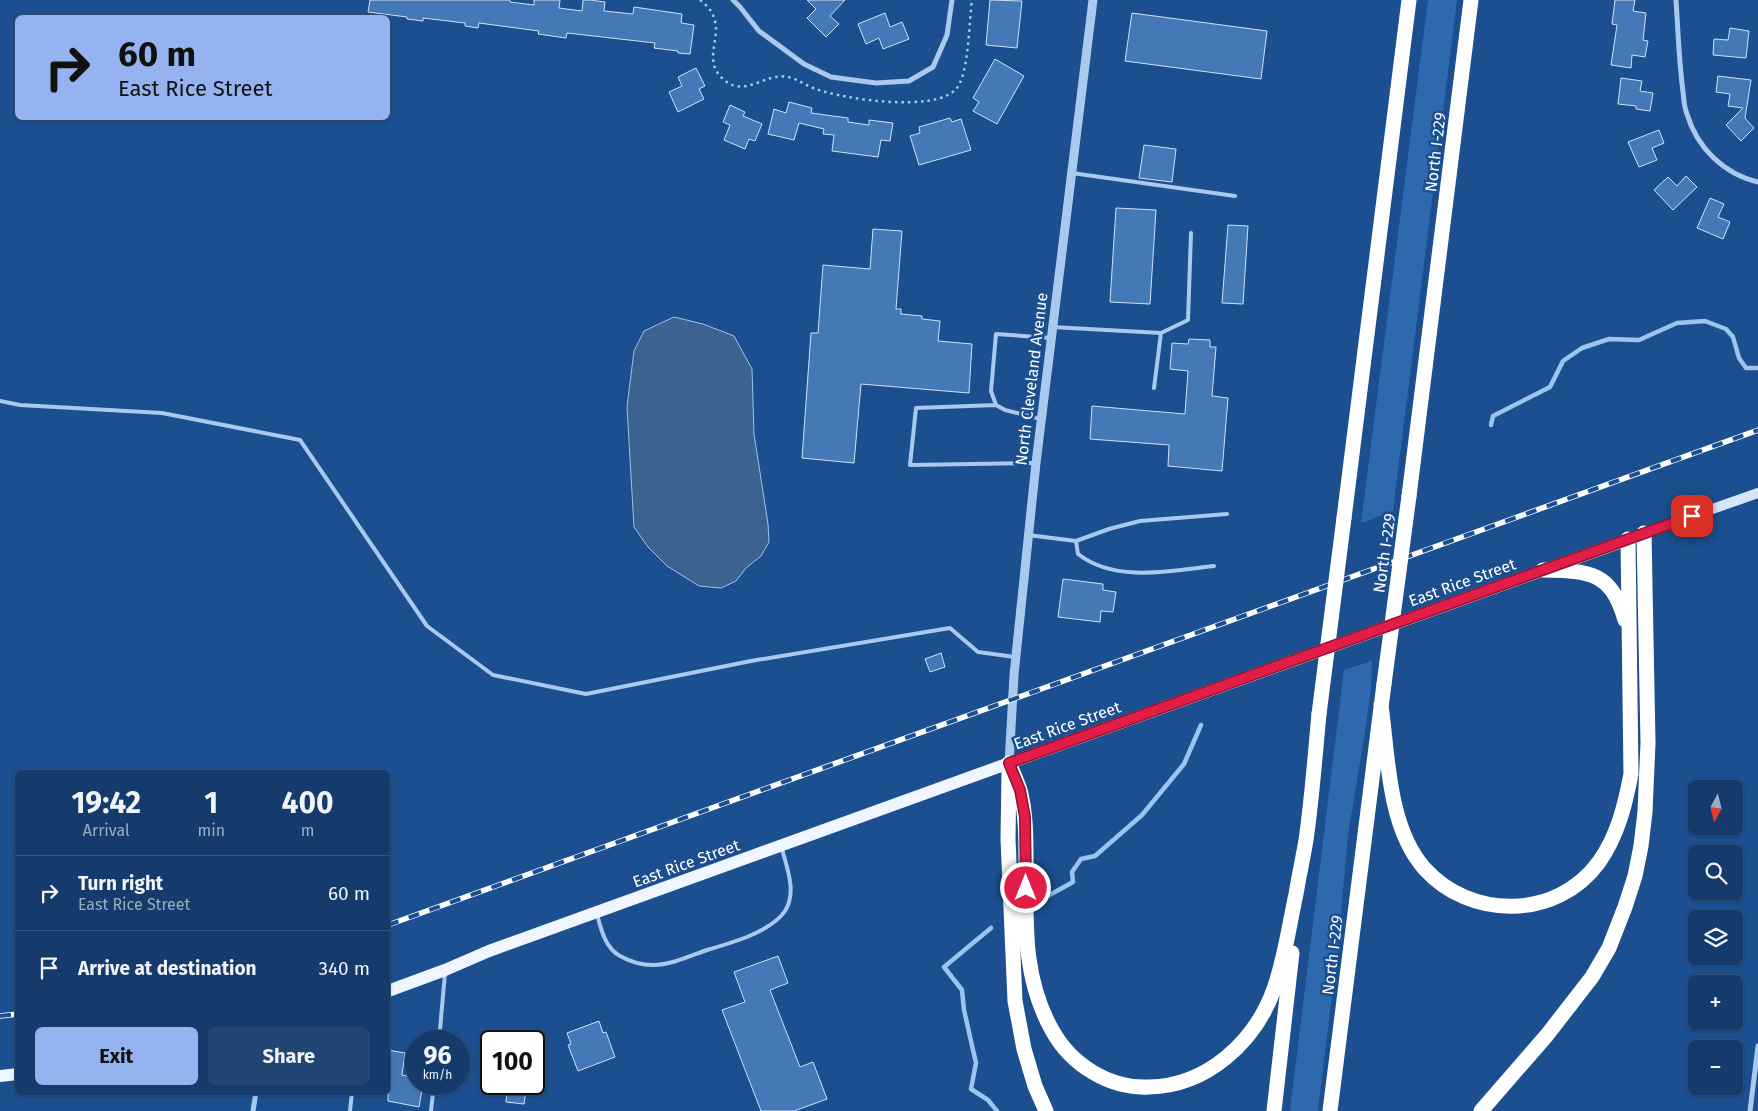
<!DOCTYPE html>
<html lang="en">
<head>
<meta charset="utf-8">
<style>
	:root { --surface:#143b6b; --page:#214673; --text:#f1f3f6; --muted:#9dadc1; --line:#33557e; --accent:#95b2f1 }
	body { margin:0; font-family:"Fira Sans",sans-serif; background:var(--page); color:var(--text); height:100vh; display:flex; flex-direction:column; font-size:19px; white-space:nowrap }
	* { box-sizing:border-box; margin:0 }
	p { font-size:16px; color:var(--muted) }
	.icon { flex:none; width:28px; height:28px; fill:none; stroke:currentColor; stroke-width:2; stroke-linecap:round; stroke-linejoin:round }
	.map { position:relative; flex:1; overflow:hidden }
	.drawer { position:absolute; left:15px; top:770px; width:375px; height:325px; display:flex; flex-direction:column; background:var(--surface); border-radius:8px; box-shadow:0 1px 4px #0004,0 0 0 1px var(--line) }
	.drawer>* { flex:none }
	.banner { position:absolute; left:15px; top:15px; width:375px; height:105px; border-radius:8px; box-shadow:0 1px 4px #0004,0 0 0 1px var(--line); background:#95b2f1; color:#111; overflow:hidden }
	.needle { width:32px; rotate:187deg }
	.controls { position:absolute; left:1688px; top:780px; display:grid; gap:10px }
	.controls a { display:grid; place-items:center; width:55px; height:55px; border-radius:8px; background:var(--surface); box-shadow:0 1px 4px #0004,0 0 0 1px var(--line); font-size:25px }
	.speed { position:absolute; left:405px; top:1030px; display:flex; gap:10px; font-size:25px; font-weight:700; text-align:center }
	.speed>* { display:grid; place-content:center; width:65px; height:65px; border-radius:50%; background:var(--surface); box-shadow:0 1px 4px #0004,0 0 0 1px var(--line); line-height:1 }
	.speed small { font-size:12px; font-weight:400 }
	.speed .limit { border:2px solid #111; border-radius:8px; background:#fff; color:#111 }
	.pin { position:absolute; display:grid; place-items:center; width:42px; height:42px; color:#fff; margin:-21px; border-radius:10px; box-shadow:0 2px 8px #0006 }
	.me { position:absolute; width:55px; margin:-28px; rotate:0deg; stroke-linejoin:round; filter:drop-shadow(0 0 4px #0008) }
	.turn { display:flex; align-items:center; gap:18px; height:105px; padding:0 20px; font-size:22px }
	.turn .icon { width:65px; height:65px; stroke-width:2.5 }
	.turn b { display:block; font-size:35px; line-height:42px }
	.eta { display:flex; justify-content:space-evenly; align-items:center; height:85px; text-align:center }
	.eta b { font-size:30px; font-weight:700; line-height:35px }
	.action { display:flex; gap:10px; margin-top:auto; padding:10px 20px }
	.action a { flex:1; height:58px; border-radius:8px; background:var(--accent); color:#111; font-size:20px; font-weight:700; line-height:58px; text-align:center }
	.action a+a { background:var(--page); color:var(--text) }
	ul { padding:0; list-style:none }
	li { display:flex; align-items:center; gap:15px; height:75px; padding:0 20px; border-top:1px solid var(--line) }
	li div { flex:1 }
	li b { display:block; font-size:19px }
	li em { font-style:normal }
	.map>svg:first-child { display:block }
</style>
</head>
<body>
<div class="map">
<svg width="1758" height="1111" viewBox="0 0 1758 1111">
	<rect width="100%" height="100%" fill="#1b4f8f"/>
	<path fill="#2e69ad" d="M1428 0H1457L1393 511 1361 523Z
		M1372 661 1371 689 1366 726 1348 835 1338 946 1318 1111H1290L1344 670Z"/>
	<path fill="#3c6290" stroke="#9cc4f0" d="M674 317 703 324 734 336 752 369 754 434 768 524 769 542 761 556 746 568 736 581 721 588 699 586 667 566 648 547 634 527 627 407 634 351 644 331Z"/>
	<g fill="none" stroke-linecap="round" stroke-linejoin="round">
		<path stroke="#9cc4f0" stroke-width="4.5" d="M1491 425 1493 416 1550 387 1563 361 1582 348 1609 339 1639 340 1677 323 1705 321 1726 329 1733 337 1739 358 1746 368H1758
			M1044 898 1073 882 1072 872 1081 859 1095 856 1142 815 1184 764 1201 725
			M991 928 944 967 962 990 964 1010 976 1063 971 1089 988 1100 997 1111"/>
	</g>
	<path fill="#4478b7" stroke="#cfe3fa" d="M370 0H510V2L534 5V0H560L559 8 582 11 583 0H590L605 2 604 11 633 14 634 7 682 14 681 23 694 25 690 54 678 53V51L654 48 655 43 567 33 566 38 538 34 539 31 479 23 478 28 465 26V23L423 18V21L407 19V17L368 12Z
		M807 0H845L830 16 839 24 826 37 807 18 816 9Z
		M990 0 1022 1 1017 48 986 45Z
		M1615 0H1635L1633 11 1646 13 1643 40 1648 41 1645 57 1632 55 1631 68 1611 65 1617 25 1612 24Z
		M885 13 890 27 902 22 909 39 883 49 879 38 866 44 858 24Z
		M1132 13 1267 31 1261 79 1125 61Z
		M1730 28 1749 31 1746 58 1713 55 1714 39 1728 40Z
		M995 59 1024 76 997 124 973 111 979 102 973 98Z
		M696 68 705 86 699 89 704 99 678 112 669 92 682 86 678 77Z
		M1718 76 1751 80 1745 118 1754 128 1741 141 1726 125 1743 108 1728 106 1730 94 1716 92Z
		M1621 78 1642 81 1640 91 1653 93 1650 111 1636 109V106L1618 104Z
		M789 102 812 108 811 113 848 118V122L869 125V120L893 123 890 141 881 140 878 157 832 151 834 135 823 134 824 129 799 123 794 140 768 134 774 109 786 113Z
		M730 105 745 112 743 116 762 124 755 141 749 139 745 149 724 140 730 125 723 122Z
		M950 118 952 122 961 119 971 150 919 165 910 136 920 133 919 127Z
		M1659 130 1664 143 1652 148 1657 160 1639 167 1628 142Z
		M1144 145 1176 149 1172 182 1139 178Z
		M1686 176 1697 187 1673 210 1654 190 1668 177 1677 186Z
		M1710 198 1724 204 1718 217 1730 222 1723 239 1697 228Z
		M1116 208 1156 210 1150 304 1110 302Z
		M1228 225 1248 226 1243 304 1222 303Z
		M873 229 902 231 896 309H901V314L922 316V319L940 321 938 341 972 344 969 393 861 384 854 463 802 458 811 333H818L823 265 870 269Z
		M1189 339 1210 340V347H1216L1212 396 1228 398 1222 471 1168 466 1169 445 1090 439 1092 406 1185 414 1188 371 1170 369 1172 343 1188 344Z
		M1063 579 1103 584V590L1116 592 1113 612 1101 611 1100 622 1058 617Z
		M941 653 945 667 930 672 925 659Z
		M778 956 788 983 770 990 800 1067 813 1062 827 1099 794 1111H761L722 1010 745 1002 734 972Z
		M599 1021 603 1033 606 1032 615 1057 578 1071 568 1045 571 1044 567 1033Z
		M388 1050 405 1053 402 1075 416 1078V1084H423L419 1107 388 1101Z
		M508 1084H527L524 1104 506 1102Z"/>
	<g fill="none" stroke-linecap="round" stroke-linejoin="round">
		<path stroke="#a9c9ee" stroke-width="2.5" stroke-dasharray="2.5 4" stroke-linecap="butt" d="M700 0C706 5 712 10 714 18 722 38 702 60 723 79 745 99 765 72 788 77 798 79 806 86 816 89 843 99 935 113 956 89 969 75 969 21 972 0"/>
		<path stroke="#a9c9ee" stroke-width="4" d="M1072 173 1235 196
			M1052 327 1161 333 1188 320 1191 233
			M1154 388 1161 333
			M0 401 20 405 162 413 300 440 427 626 493 675 586 694 751 661 950 628 978 652 1015 657
			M996 405 916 408 910 465 1036 463
			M1041 419 1005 410 996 405 991 391 996 334 1051 338
			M1028 535 1076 541 1109 529 1140 521 1227 514
			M1076 541 1078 554C1115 583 1171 571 1214 566
			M597 914C601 929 605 948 620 956 629 961 642 965 653 965 671 965 690 956 707 950 721 946 734 942 747 937 759 932 777 923 785 911 797 892 787 868 782 849
			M439 1041 445 973
			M350 1111 352 1092
			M431 1111 434 1084"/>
		<path stroke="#a9c9ee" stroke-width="5" d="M733 0 740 7 759 31 804 64 831 77 876 83 909 81 933 67 947 35 952 0
			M1676 0C1678 31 1679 61 1683 92 1684 99 1684 107 1687 114 1697 148 1724 174 1758 182
			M253 1111 256 1092
			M1750 1111 1758 1046"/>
		<path stroke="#a9c9ee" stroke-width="9" d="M1009 763 1014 675 1036 463 1093 0"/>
		<path stroke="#d6e6fa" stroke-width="10" d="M1644 533 1758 493"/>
		<path stroke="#f0f6ff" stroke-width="12" d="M388 991 445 970 489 951 1635 537
			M0 1076 18 1074"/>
		<path stroke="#fff" stroke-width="15" d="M1409 496 1471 0
			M1344 518 1409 0
			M1543 570C1589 571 1611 571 1625 620
			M1381 705C1388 756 1388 827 1424 868 1470 920 1557 920 1599 862 1618 835 1625 805 1631 774L1628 539
			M1009 763C1013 772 1017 781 1020 790 1026 813 1026 838 1026 861 1026 921 1022 977 1052 1030 1071 1065 1110 1089 1149 1087 1207 1086 1255 1042 1274 989 1285 958 1289 926 1296 894 1299 876 1303 858 1306 840 1312 799 1315 756 1319 714
			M1009 772 1008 839 1015 1001 1024 1049 1035 1086 1046 1111
			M1274 1111 1292 953
			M1330 1111 1384 684
			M1481 1111 1547 1035 1592 977 1609 948 1625 907 1635 876 1641 846 1645 812 1648 743 1644 533"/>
		<g stroke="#fff" stroke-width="5.5">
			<path id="rail" d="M388 925 1758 430
				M0 1016 18 1014"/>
		</g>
		<use href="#rail" stroke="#1b4f8f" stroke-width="4" stroke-dasharray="11" stroke-linecap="butt"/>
		<path stroke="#fff" stroke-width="15" d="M1384 684 1409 496
			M1319 714 1344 518"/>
	</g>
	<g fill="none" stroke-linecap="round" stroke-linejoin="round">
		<g stroke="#92132f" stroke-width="12">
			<path id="route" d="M1026 888 1025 817 1020 790 1009 763 1692 516"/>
		</g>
		<use href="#route" stroke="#e11d48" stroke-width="9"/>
	</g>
	<g text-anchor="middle" stroke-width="5" stroke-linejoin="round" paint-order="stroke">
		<g font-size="16" fill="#fff" stroke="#1b4f8f">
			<text transform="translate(1435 152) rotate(-83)" y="6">North I-229</text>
			<text transform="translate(1031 379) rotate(-83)" y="6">North Cleveland Avenue</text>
			<text transform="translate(1384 553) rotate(-82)" y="6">North I-229</text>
			<text transform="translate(1462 582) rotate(-20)" y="6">East Rice Street</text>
			<text transform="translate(1067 725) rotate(-20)" y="6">East Rice Street</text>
			<text transform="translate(686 863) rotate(-20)" y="6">East Rice Street</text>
			<text transform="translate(1332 955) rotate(-83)" y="6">North I-229</text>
		</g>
	</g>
</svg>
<div class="controls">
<a><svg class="needle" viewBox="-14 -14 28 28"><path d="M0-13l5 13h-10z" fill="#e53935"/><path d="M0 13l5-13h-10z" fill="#9dadc1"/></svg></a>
<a><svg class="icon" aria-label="search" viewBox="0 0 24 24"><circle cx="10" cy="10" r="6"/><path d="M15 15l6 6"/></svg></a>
<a><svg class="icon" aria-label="layers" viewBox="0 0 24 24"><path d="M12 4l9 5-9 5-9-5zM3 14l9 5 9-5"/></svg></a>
<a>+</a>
<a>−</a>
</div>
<div class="speed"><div>96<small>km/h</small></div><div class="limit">100</div></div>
<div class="pin" style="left:1692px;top:516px;background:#d93025"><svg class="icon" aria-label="arrive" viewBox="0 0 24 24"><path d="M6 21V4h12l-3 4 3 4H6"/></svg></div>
<svg class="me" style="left:1026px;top:888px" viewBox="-20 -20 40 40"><circle r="17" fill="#e11d48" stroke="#fff" stroke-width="3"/><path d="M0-11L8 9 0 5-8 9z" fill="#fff"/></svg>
<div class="banner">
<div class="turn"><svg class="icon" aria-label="right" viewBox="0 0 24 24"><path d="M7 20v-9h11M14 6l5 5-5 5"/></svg><div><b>60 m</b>East Rice Street</div></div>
</div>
<section class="drawer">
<div class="eta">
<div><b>19:42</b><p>Arrival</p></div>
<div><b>1</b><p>min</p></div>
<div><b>400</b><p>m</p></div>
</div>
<ul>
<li><svg class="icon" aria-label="right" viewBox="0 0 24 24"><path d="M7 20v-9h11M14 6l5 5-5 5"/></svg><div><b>Turn right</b><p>East Rice Street</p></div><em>60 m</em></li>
<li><svg class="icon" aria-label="arrive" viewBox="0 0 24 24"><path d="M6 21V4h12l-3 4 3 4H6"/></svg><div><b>Arrive at destination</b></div><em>340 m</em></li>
</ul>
<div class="action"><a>Exit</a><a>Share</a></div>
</section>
</div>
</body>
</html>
